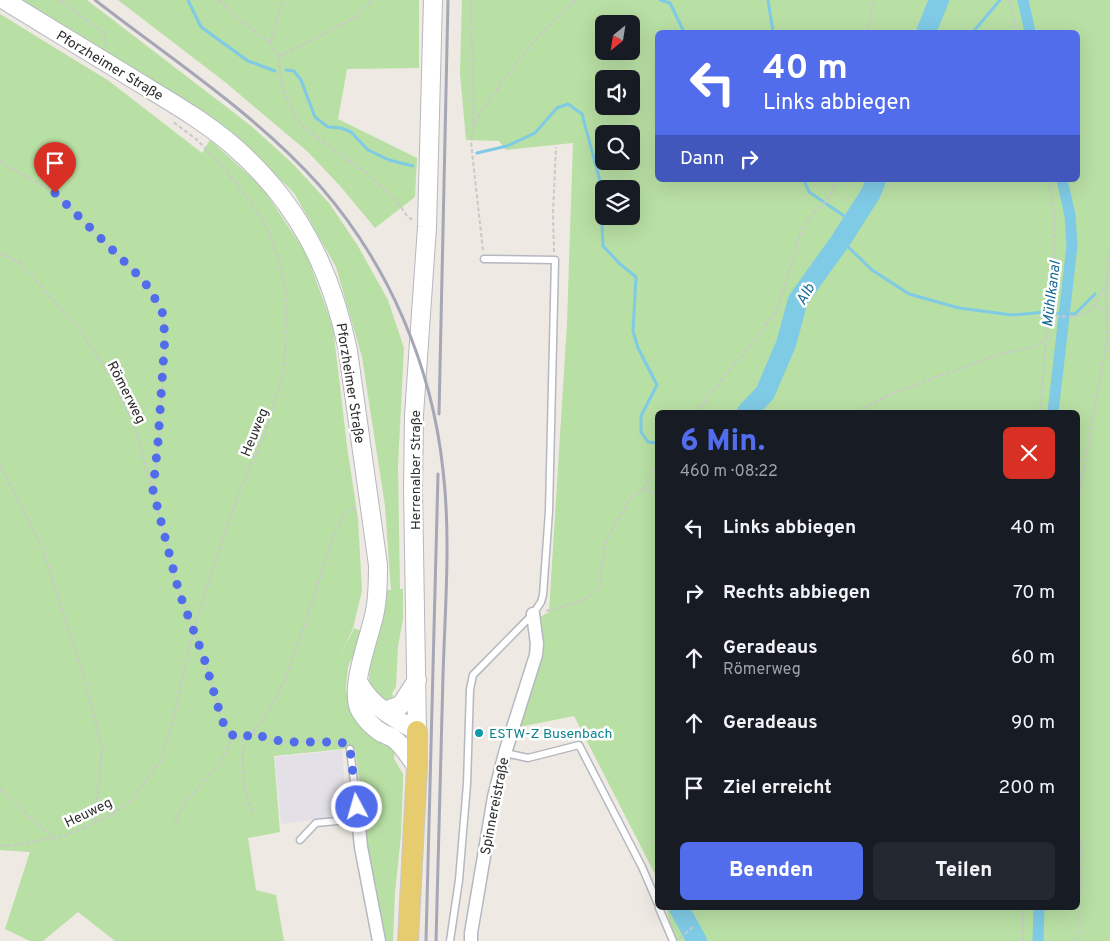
<!DOCTYPE html>
<html lang="de">
<head>
<meta charset="utf-8">
<style>
	:root { --surface:#171b24; --page:#242831; --text:#f1f3f6; --muted:#9ea1a6; --accent:#526deb }
	body { margin:0; font-family:Overpass,sans-serif; background:var(--page); color:var(--text); height:100vh; display:flex; flex-direction:column; font-size:19px; white-space:nowrap }
	* { box-sizing:border-box; margin:0 }
	p { font-size:16px; color:var(--muted) }
	.icon { flex:none; width:28px; height:28px; fill:none; stroke:currentColor; stroke-width:2; stroke-linecap:round; stroke-linejoin:round }
	.map { position:relative; flex:1; overflow:hidden }
	.details { position:absolute; left:655px; top:410px; width:425px; height:500px; display:flex; flex-direction:column; background:var(--surface); border-radius:8px; box-shadow:0 5px 20px #0002 }
	.details>* { flex:none }
	.guide { position:absolute; left:655px; top:30px; width:425px; height:152px; border-radius:8px; box-shadow:0 5px 20px #0002; background:#526deb; color:#fff; overflow:hidden }
	.needle { width:32px; rotate:210deg }
	.buttons { position:absolute; left:595px; top:15px; display:grid; gap:10px }
	.buttons a { display:grid; place-items:center; width:45px; height:45px; border-radius:8px; background:var(--surface); box-shadow:0 5px 20px #0002; font-size:25px }
	.pin { position:absolute; display:grid; place-items:center; width:42px; height:42px; color:#fff; margin:-51px -21px; border-radius:50% 50% 50% 0; rotate:-45deg; box-shadow:0 0 5px #0007 }
	.pin .icon { rotate:45deg }
	.me { position:absolute; width:55px; margin:-28px; rotate:354deg; stroke-linejoin:round; filter:drop-shadow(0 0 4px #0008) }
	.turn { display:flex; align-items:center; gap:18px; height:105px; padding:0 25px; font-size:22px }
	.turn .icon { width:65px; height:65px; stroke-width:2.5 }
	.turn b { display:block; font-size:35px; line-height:42px }
	.then { display:flex; align-items:center; height:48px; padding:0 25px; background:#0003; gap:10px; font-size:19px }
	.round { display:grid; place-items:center; flex:none; width:52px; height:52px; border-radius:8px; background:var(--page) }
	.summary { display:flex; align-items:center; justify-content:space-between; height:85px; padding:0 25px }
	h1 { font-size:30px; font-weight:800; line-height:38px; color:var(--accent) }
	.action { display:flex; gap:10px; margin-top:auto; padding:10px 25px }
	.action a { flex:1; height:58px; border-radius:8px; background:var(--accent); color:#fff; font-size:20px; font-weight:800; line-height:58px; text-align:center }
	.action a+a { background:var(--page); color:var(--text) }
	ul { padding:0; list-style:none }
	li { display:flex; align-items:center; gap:15px; height:65px; padding:0 25px }
	li div { flex:1 }
	li b { display:block; font-size:19px }
	li em { font-style:normal }
	.map>svg:first-child { display:block }
</style>
</head>
<body>
<div class="map">
<svg width="1110" height="941" viewBox="0 0 1110 941">
	<rect width="100%" height="100%" fill="#eee9e2"/>
	<path fill="#e3e1e7" d="M342 750 347 815 281 824 275 757Z"/>
	<path fill="#b8dfa4" fill-rule="evenodd" d="M20 0H87L250 125 292 163 329 203 358 246 388 300 404 348 398 465 400 589H403V619L398 646 396 687 392 693 395 702 387 703 373 690 369 681 370 666 382 621 386 590H391L385 506 362 357 336 267 294 193 232 132Z
		M118 0H419V68L347 69 338 119 417 158 415 197 375 228 341 187 308 152 225 82Z
		M462 0H1110V941H675L666 908H1078V412H658L657 878 574 716 519 727 541 652 540 617 549 612 567 323 573 143 506 150 499 141 466 140 460 73ZM604 24H631V51H604ZM658 32H1078V180H658ZM604 79H631V106H604ZM604 134H631V161H604ZM604 189H631V216H604Z
		M0 14 109 81 202 153 210 140 262 187 306 253 333 327 347 446 358 519 362 591 353 628 340 657 354 628 364 632 348 667 346 688 349 704 395 748 394 759 403 774V782L401 835 395 893 393 941H386L383 931 363 829 370 816V804L361 793 355 749H343L274 756 280 832 248 838 256 890 276 895 284 941H115L78 912 43 941H30L5 929 30 852 0 850Z"/>
	<g fill="none" stroke-linecap="round" stroke-linejoin="round">
		<path stroke="#7fcae5" stroke-width="3" d="M188 0 201 27 248 61 275 71
			M660 0 670 3 684 32
			M768 0 773 32
			M973 32 1000 0
			M286 70 294 71 301 80 315 117 328 127 341 128 351 132 368 150 389 160 413 166
			M477 153 507 146 535 133 557 108 568 104 582 114 600 181 603 246 619 263 636 277 633 331 638 348 657 385 641 416V432L648 442 658 443
			M804 180 809 192 853 222
			M841 240 872 270 909 294 959 308 1012 315 1046 312
			M1052 313 1075 314 1095 294"/>
		<path stroke="#7fcae5" stroke-width="11" d="M1023 0 1030 32
			M1053 412 1072 246 1070 215 1062 180
			M1038 941 1039 908"/>
		<path stroke="#7fcae5" stroke-width="20" d="M926 32 939 0
			M747 412 765 393 786 344 798 300 841 240 871 193 876 180
			M679 908 697 941"/>
		<g stroke="#b5b8c0" stroke-width="9">
			<path id="lane" d="M350 749 357 807
				M505 753 528 758 579 745 642 867 658 904
				M300 840 316 823 358 819
				M659 908 673 941
				M450 941 459 880 467 784 470 689 473 675 533 614 541 602 543 595 549 511 555 260 484 259"/>
		</g>
		<g stroke="#b5b8c0" stroke-width="15">
			<path id="street" d="M357 807 361 847 379 941
				M471 941V933L494 797 505 753 536 655 537 644 533 614"/>
		</g>
		<g stroke="#b5b8c0" stroke-width="20">
			<path id="secondary" d="M4 0C46 26 88 51 130 77 164 98 200 118 231 144 296 200 331 267 348 351L378 565C378 581 378 596 375 611 371 635 347 691 361 712 366 720 374 728 382 733 386 735 390 736 393 738 403 745 410 758 417 767
				M359 683C370 705 395 719 417 731
				M385 711 401 705 417 680
				M417 731 413 489 414 415 427 227 433 0"/>
		</g>
		<g stroke="#c9c9c9" stroke-width="22">
			<path id="primary" d="M408 941 417 767V731"/>
		</g>
		<path stroke="#c9c9c9" stroke-width="2" stroke-dasharray="4 2.5" stroke-linecap="butt" d="M60 0 104 33 106 46
			M219 0 236 17 270 43 279 57 281 81 290 105 298 120 308 131 368 174 399 204 407 216 414 221
			M471 0 474 124 471 142 483 251
			M1009 0 1017 32
			M868 32 874 0
			M270 43 283 0
			M279 57 354 18 372 0
			M474 124C503 78 535 35 576 0
			M0 161 55 193 143 281 162 310 165 335 159 443 153 489
			M554 252 553 213 556 147
			M0 253 19 262 76 325 113 379 134 426 153 490 179 592 204 658 221 717 226 730 233 736 244 738 252 733 261 723 278 694 286 677 313 601 329 548 343 515 355 508
			M1094 305 1107 312
			M1048 316C1054 271 1059 225 1049 180
			M696 412 711 393 760 334 778 308 801 231 813 214 830 197 835 180
			M857 412 890 394 1000 354 1034 347 1045 339
			M1040 412 1048 316 1074 317 1091 310 1106 285 1110 284
			M0 465 43 549 89 695 102 748 95 822
			M644 489 647 481 658 464
			M1078 500 1107 340 1106 285 1110 251
			M546 611C565 606 587 602 601 586V570L606 541 630 498 644 489 658 494
			M252 733C263 737 275 742 287 742 304 742 328 737 343 743
			M244 738C241 764 243 790 253 814
			M0 789 53 838
			M175 824C182 801 199 788 214 770 222 761 227 747 233 736
			M0 846 15 845 64 836 111 815 131 800 162 759 175 712 193 632 221 543 247 473 264 436 280 387 285 358 286 292 279 258 265 224 250 201 219 162 196 139 173 122
			M680 938 693 927
			M1023 941V908
			M1077 941 1082 852 1078 826"/>
		<use href="#lane" stroke="#fff" stroke-width="6"/>
		<use href="#street" stroke="#fff" stroke-width="12"/>
		<use href="#secondary" stroke="#fff" stroke-width="18"/>
		<use href="#primary" stroke="#e6cb6f" stroke-width="20"/>
		<path stroke="#a5a7b6" stroke-width="3" d="M95 0C171 59 256 114 320 186 389 265 432 366 443 470 451 538 445 608 443 676 441 764 438 853 436 941
			M439 414 448 0
			M426 941 438 474"/>
	</g>
	<g fill="none" stroke-linecap="round" stroke-linejoin="round">
		<path stroke="#526deb" stroke-width="9" stroke-dasharray="0 16.2" d="M55 193 144 281 162 310 165 336 158 442 153 490 179 592 204 658 221 717 226 730 234 736 244 738 252 733 270 739 285 742H342L345 748 350 749 357 807"/>
	</g>
	<circle fill="#0f9aa8" stroke="#fff" stroke-width="2" cx="479" cy="733" r="5"/>
	<g text-anchor="middle" stroke-width="5" stroke-linejoin="round" paint-order="stroke">
		<g font-size="14" fill="#2e2e2e" stroke="#fff">
			<text transform="translate(110 65) rotate(31)" y="5">Pforzheimer Straße</text>
			<text transform="translate(351 383) rotate(81)" y="5">Pforzheimer Straße</text>
			<text transform="translate(127 392) rotate(63)" y="5">Römerweg</text>
			<text transform="translate(254 432) rotate(-68)" y="5">Heuweg</text>
			<text transform="translate(415 470) rotate(-90)" y="5">Herrenalber Straße</text>
			<text transform="translate(494 806) rotate(-79)" y="5">Spinnereistraße</text>
			<text transform="translate(88 812) rotate(-26)" y="5">Heuweg</text>
		</g>
		<g font-size="14" fill="#0d838f" stroke="#fff" text-anchor="start">
			<text x="489" y="738">ESTW-Z Busenbach</text>
		</g>
		<g font-size="15" font-style="italic" fill="#1a6a96" stroke="#fff">
			<text transform="translate(805 294) rotate(-60)" y="5">Alb</text>
			<text transform="translate(1051 294) rotate(-83)" y="5">Mühlkanal</text>
		</g>
	</g>
</svg>
<div class="buttons">
<a><svg class="needle" viewBox="-14 -14 28 28"><path d="M0-13l5 13h-10z" fill="#e53935"/><path d="M0 13l5-13h-10z" fill="#9ea1a6"/></svg></a>
<a><svg class="icon" aria-label="sound" viewBox="0 0 24 24"><path d="M4 9h4l5-4v14l-5-4H4zM17 9q2 3 0 6"/></svg></a>
<a><svg class="icon" aria-label="search" viewBox="0 0 24 24"><circle cx="10" cy="10" r="6"/><path d="M15 15l6 6"/></svg></a>
<a><svg class="icon" aria-label="layers" viewBox="0 0 24 24"><path d="M12 4l9 5-9 5-9-5zM3 14l9 5 9-5"/></svg></a>
</div>
<div class="pin" style="left:55px;top:193px;background:#d93025"><svg class="icon" aria-label="arrive" viewBox="0 0 24 24"><path d="M6 21V4h12l-3 4 3 4H6"/></svg></div>
<svg class="me" style="left:357px;top:807px" viewBox="-20 -20 40 40"><circle r="17" fill="#526deb" stroke="#fff" stroke-width="3"/><path d="M0-11L8 9 0 5-8 9z" fill="#fff"/></svg>
<div class="guide">
<div class="turn"><svg class="icon" aria-label="left" viewBox="0 0 24 24"><path d="M17 20v-9H6M10 6l-5 5 5 5"/></svg><div><b>40 m</b>Links abbiegen</div></div>
<div class="then">Dann<svg class="icon" aria-label="right" viewBox="0 0 24 24"><path d="M7 20v-9h11M14 6l5 5-5 5"/></svg></div>
</div>
<section class="details">
<div class="summary"><div><h1>6 Min.</h1><p>460 m · 08:22</p></div><a class="round" style="background:#d93025;color:#fff"><svg class="icon" aria-label="close" viewBox="0 0 24 24"><path d="M6 6l12 12M18 6L6 18"/></svg></a></div>
<ul>
<li><svg class="icon" aria-label="left" viewBox="0 0 24 24"><path d="M17 20v-9H6M10 6l-5 5 5 5"/></svg><div><b>Links abbiegen</b></div><em>40 m</em></li>
<li><svg class="icon" aria-label="right" viewBox="0 0 24 24"><path d="M7 20v-9h11M14 6l5 5-5 5"/></svg><div><b>Rechts abbiegen</b></div><em>70 m</em></li>
<li><svg class="icon" aria-label="ahead" viewBox="0 0 24 24"><path d="M12 20V5M6 11l6-6 6 6"/></svg><div><b>Geradeaus</b><p>Römerweg</p></div><em>60 m</em></li>
<li><svg class="icon" aria-label="ahead" viewBox="0 0 24 24"><path d="M12 20V5M6 11l6-6 6 6"/></svg><div><b>Geradeaus</b></div><em>90 m</em></li>
<li><svg class="icon" aria-label="arrive" viewBox="0 0 24 24"><path d="M6 21V4h12l-3 4 3 4H6"/></svg><div><b>Ziel erreicht</b></div><em>200 m</em></li>
</ul>
<div class="action"><a>Beenden</a><a>Teilen</a></div>
</section>
</div>
</body>
</html>
